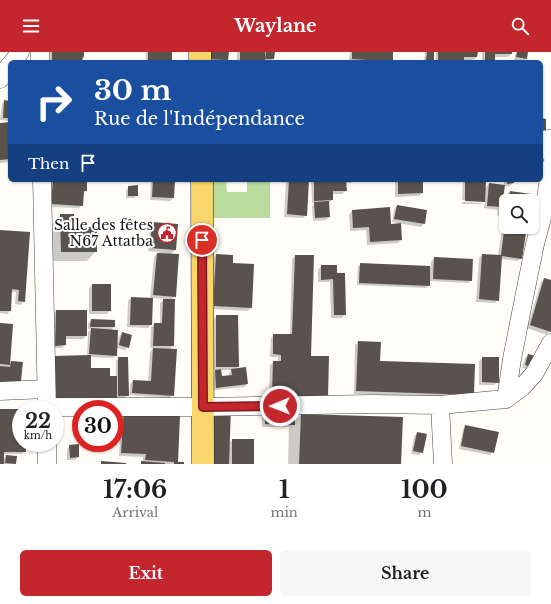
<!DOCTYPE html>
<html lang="en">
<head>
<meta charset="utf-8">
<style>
	:root { --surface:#fff; --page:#f6f6f6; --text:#202124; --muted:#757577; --accent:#c4262e }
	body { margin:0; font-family:"Libre Baskerville",serif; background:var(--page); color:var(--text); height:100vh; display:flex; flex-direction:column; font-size:15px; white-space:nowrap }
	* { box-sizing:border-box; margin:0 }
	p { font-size:13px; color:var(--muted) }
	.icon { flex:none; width:22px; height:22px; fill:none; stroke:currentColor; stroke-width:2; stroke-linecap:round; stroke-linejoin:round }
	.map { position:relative; height:412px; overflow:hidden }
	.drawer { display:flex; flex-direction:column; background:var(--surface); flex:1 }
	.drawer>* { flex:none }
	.guide { position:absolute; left:8px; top:8px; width:535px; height:122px; border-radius:6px; box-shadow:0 1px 3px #0004; background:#1a4fa0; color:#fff; overflow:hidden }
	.tools { position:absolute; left:499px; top:142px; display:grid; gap:8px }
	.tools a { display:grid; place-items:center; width:40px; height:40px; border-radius:6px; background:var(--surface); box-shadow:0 1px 3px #0004; font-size:20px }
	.speed { position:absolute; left:12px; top:348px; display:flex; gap:8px; font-size:20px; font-weight:700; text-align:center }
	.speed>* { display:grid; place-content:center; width:52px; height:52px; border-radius:50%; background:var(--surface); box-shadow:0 1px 3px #0004; line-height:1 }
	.speed small { font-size:10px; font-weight:400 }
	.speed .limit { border:6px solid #d22; background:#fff; color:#111 }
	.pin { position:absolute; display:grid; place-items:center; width:34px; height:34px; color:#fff; margin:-17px; border:2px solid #fff; border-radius:50%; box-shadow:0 1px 4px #0007 }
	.me { position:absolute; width:44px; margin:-22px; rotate:269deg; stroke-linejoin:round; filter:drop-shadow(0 0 3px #0008) }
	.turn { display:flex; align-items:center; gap:14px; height:84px; padding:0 20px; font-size:18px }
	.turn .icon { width:52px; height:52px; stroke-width:2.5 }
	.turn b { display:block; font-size:28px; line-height:34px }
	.then { display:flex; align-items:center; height:38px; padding:0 20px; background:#0003; gap:8px; font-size:15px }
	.eta { display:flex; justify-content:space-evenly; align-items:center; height:68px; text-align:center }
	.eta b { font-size:24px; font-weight:800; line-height:28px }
	.cta { display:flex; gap:8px; margin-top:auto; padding:8px 20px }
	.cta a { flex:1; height:46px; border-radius:6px; background:var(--accent); color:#fff; font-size:16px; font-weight:800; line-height:46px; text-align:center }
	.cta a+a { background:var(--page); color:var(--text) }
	header { display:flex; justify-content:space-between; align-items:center; height:52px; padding:0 20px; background:var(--accent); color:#fff; font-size:18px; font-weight:800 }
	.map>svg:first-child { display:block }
</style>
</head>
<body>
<header><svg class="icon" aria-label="menu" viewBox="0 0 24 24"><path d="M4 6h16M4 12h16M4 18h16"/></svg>Waylane<svg class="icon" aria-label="search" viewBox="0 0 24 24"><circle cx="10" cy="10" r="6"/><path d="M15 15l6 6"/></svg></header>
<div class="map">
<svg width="551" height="412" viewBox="0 0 551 412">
	<rect width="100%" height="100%" fill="#fffdf5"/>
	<path fill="#b9dc9c" d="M208 128H226L227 140H247V128H270V166H208Z"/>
	<path fill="#0003" fill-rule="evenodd" d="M49 0H83L79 10H49Z
		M146 0H171V10H146Z
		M201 0H228L227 8 225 10H211Z
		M237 0H274L273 7 270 10H237Z
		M350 0H392V10H349Z
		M425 0H433V8L431 10H424Z
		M436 0H477V5L473 8H463V10H435Z
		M482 0H511V2L508 5H494V10H482Z
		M516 0H527L526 7 523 10H519V9L514 8Z
		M5 49 10 50V69L0 68 2 52Z
		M10 71V110L0 111V72Z
		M50 128H86V138L83 142 82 153 79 156 49 155Z
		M151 128H174L173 146 170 149 150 148Z
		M286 128H308L306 163 303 166 284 165Z
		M311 128H354L351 131H345L346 139 342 142H332V148L328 151 329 165 326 168 313 169 312 154 315 151H312Z
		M395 128H422V141L419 144 395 145Z
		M463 128H485L484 137 489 132 504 134V128H513V131L510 134 503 135 501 156 505 155 506 150V175H526L521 206 518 209 501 207 498 248 495 251 476 250 479 206 482 203 498 204 504 163 498 164 497 159 498 158 484 156 485 149 481 152H462V150L483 151V149L462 148Z
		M129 135 137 143 134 146H126V138Z
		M510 140 529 149H506L507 143Z
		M397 154 424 171 421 175 392 170 394 157Z
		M352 159 390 175 401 188 398 191 367 193 366 178 350 179 349 162Z
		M61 163 96 199 87 209H51V173Z
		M153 171 175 198 170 203 175 244 171 248 173 294 169 298 173 343 169 346 129 343 130 332 133 329 148 330 150 300 153 296H150L151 275 154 272H160V251L165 247 152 246 151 273 148 276 127 275 128 249 131 246 150 247 154 205 159 200 148 199 150 174Z
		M0 179 24 249 21 253 15 252 16 240H11L10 259 7 262 0 261Z
		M216 203 232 212 251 256 248 259 211 257 213 206Z
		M295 204 309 305 327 344 269 346 270 313 274 310H278V305H270L271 286 274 283H290L292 207Z
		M434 206 471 228 468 231 429 229V233L426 236 357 233 358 215 361 212 431 215V210Z
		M321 214 336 222 345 262 342 266H331L330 230H318V218Z
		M545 227 551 229V227V278L547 283 527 276 541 230Z
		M92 233 110 258 107 262H89V236Z
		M56 259 86 284 83 287H65V293L62 296H53V262Z
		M217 264 238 315 235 318 247 332 244 335 214 338 212 322 216 318H213V267ZM220 318H232L229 321V325H221Z
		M91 268 114 269V275L111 278 117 290H118L119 284 123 281 128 295 125 298 117 296 116 303 113 306 90 305V317L109 325H116V309L119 306 128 343 124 346 51 350 87 304 88 280 91 277H88V271Z
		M0 272 9 313 11 310 22 311 0 339Z
		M358 290 379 310 470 345 354 342 355 293Z
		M528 303 531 318 522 316 525 306Z
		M482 306 498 330 494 333H479V309Z
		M0 358H21V391H25V399L22 402H3V408L6 404 15 411 14 412H0Z
		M212 360 229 392 232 388 253 412H211Z
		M121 361 177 411 183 412H140L143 410V405L119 404Z
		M266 361 294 370 301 363 400 412H288L289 375H262V365Z
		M466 374 493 400 490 403 459 397 463 377Z
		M418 381 422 400 419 403 411 402 414 384Z
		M70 394 78 405 75 408H67V397Z"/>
	<path fill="#5a524d" d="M52 0H84V4L81 10H52Z
		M148 0H172V10H148Z
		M204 0H229L228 8 203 7Z
		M240 0H265V10H240Z
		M266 0H275L274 7H265Z
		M352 0H393V10H369V8L352 7Z
		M427 0H434V8H426Z
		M438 0H478L477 5H464V10H438Z
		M485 0H512V2H495V10H485Z
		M517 0H528L527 7 516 5Z
		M4 48 10 49V66H3Z
		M541 66 546 67V78H541Z
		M10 70V107L0 108V71Z
		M53 128H87V139H84L83 154 51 152Z
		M153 128H175L174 146 152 145Z
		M289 128H309L307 164 287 162Z
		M314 128H346L347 139H333V148L314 149Z
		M398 128H423V141L398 142Z
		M465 128H486L485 150 465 149Z
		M507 128H514V131L507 132Z
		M489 131 505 133 502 155 506 154V161L501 162 499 155H502L487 154Z
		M138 133V144H128V134Z
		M510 139 531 142 530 149H508Z
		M329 149 330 165 315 166 314 150Z
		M397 153 427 158 425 172 394 167Z
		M390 155 391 172 401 171 402 188 370 190 369 175 353 176 352 158Z
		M60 162H74V175H97V200H61Z
		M152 170 178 172 176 198 150 196Z
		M505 171H506V175H527L522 207 502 204 499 249 479 247 482 202 501 203Z
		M0 178 30 180 25 250 18 249 19 238 12 237 11 259H0Z
		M157 201 179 202 176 245 153 243Z
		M216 202 233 203V211L254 212 252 256 213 254Z
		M295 203H314L311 304H329L328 345 272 343 273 309H281V303L273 302V282H292Z
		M434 205 473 207 472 229 433 227Z
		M360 211 430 214V234L359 231Z
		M321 213H337V221H345L346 263H334L333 227 321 228Z
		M544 226 551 228V280L530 273Z
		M92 232H111V259H92Z
		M131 245 153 246 152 273H130Z
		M163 247H175L174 294H153L154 271H162Z
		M56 258H87V284H66V293L55 294Z
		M216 263H238L239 315H216Z
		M91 267 115 268V275H90Z
		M0 271 13 272 10 313 0 312Z
		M91 276 118 278 117 304 89 302Z
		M122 280 132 283 129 296 119 293Z
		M358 289 381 290 380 309 475 312 474 343 356 339Z
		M153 296 177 297 174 344 132 341 133 328 151 329Z
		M528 302 539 305 535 316 525 313Z
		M91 303V316H110V324H117V347L54 348 53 304Z
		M118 305H128L129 344H118Z
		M482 305H499V331L482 330Z
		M11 309 23 310 20 338 0 336V314L10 315Z
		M246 315 248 332 216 336 215 318 221 317 222 324 232 323 231 317Z
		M214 356H231L229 412H213Z
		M0 357H21V391H26V400H4V412H0Z
		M124 357 135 362 180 364 178 410H184V412H174V410L145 408 146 402 121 401Z
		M265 360 295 361V373L265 372Z
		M301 362 403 365 401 412H299Z
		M465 373 499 380 494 401 461 394Z
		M417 380 427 382 423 401 413 399Z
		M232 387H254V412H232Z
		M79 392V405L70 406 69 393Z
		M6 403 17 404 16 412 5 411Z
		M101 409 126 411V412H101Z
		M141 409 165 411V412H141Z"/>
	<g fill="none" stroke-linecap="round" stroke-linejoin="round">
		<g stroke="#444" stroke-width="19">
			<path id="minor" d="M40 0V10
				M13 10 20 0
				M0 27 10 13
				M541 88 550 87 551 102
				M42 128 47 357
				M0 339 46 337
				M506 347 512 307 524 246 535 192 544 158 551 114
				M440 353 443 412
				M47 355H203L371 352 440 353 506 347 522 335 534 322 551 291
				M47 391V412"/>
		</g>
		<g stroke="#222" stroke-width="23">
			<path id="major" d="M200 0V10
				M202 128 203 412"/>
		</g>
		<use href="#minor" stroke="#fff" stroke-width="18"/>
		<use href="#major" stroke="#f9d66b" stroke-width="22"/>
	</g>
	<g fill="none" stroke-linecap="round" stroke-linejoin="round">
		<g stroke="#7f191e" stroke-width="10">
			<path id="route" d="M202 188 203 355 280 354"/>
		</g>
		<use href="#route" stroke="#c4262e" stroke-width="7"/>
	</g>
	<defs>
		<g id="civic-ring" transform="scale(1)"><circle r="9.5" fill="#fff" stroke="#c4262e" stroke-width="1.5"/><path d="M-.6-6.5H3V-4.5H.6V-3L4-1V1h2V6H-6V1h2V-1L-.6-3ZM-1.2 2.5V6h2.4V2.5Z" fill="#c4262e"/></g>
	</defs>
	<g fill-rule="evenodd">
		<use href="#civic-ring" x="167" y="181"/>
	</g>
	<g text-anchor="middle" stroke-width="4" stroke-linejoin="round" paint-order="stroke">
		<g font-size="14" fill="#111" stroke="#fff" text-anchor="end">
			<text x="153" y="178">Salle des fêtes<tspan x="153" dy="16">N67 Attatba</tspan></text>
		</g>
	</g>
</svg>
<div class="tools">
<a><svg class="icon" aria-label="search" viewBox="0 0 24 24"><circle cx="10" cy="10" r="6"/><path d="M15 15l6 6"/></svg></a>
</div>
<div class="speed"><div>22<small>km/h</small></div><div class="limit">30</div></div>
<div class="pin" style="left:202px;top:188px;background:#d93025"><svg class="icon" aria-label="arrive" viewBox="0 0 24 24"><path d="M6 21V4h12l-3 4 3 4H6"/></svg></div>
<svg class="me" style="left:280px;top:354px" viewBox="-20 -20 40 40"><circle r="17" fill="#c4262e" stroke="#fff" stroke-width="3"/><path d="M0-11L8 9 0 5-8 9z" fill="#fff"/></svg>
<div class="guide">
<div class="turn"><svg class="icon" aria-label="right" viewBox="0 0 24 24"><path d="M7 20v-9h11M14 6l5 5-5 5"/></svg><div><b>30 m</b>Rue de l'Indépendance</div></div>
<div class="then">Then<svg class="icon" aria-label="arrive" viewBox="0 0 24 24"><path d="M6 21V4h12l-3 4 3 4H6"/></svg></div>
</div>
</div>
<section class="drawer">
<div class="eta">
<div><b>17:06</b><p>Arrival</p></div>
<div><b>1</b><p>min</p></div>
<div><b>100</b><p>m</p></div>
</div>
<div class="cta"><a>Exit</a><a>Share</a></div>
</section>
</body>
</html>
